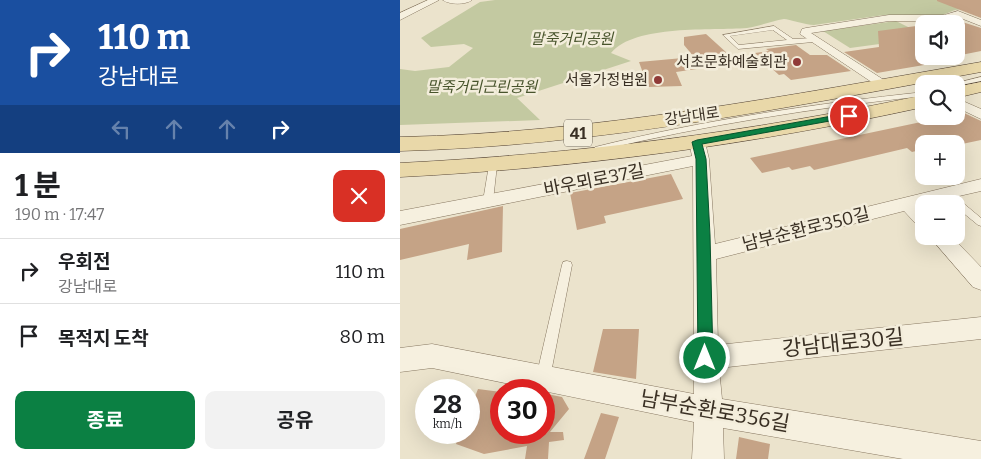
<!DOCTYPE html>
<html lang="ko">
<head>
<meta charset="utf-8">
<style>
	:root { --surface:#fff; --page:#f2f2f2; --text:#202124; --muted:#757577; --line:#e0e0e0; --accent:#0b8043 }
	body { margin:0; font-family:Bitter,"Noto Sans KR",serif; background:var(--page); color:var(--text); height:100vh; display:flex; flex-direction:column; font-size:19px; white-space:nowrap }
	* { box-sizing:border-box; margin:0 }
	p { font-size:16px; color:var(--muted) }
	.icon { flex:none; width:28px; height:28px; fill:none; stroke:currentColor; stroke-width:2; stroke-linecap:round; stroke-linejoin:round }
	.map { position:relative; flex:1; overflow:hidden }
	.details { display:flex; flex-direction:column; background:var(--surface); width:400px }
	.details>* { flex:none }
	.guide { background:#1a4fa0; color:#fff; overflow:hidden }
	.tools { position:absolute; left:515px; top:15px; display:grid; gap:10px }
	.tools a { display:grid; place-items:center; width:50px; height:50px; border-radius:10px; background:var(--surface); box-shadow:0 5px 20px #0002; font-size:25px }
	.speed { position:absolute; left:15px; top:379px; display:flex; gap:10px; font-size:25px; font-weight:700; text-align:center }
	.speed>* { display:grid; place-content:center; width:65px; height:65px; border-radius:50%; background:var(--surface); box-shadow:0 5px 20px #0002; line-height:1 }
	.speed small { font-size:12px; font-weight:400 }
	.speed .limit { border:8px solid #d22; background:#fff; color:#111 }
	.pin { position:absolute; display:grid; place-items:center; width:42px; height:42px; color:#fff; margin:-21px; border:2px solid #fff; border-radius:50%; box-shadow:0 1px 5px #0007 }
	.me { position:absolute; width:55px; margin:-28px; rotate:0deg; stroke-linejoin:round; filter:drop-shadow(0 0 4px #0008) }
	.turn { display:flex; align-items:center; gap:18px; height:105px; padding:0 15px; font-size:22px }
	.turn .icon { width:65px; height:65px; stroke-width:2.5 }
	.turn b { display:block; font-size:35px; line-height:42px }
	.lanes { display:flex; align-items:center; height:48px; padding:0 15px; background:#0003; justify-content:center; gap:25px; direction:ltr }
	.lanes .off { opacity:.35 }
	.round { display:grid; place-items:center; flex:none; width:52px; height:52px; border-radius:10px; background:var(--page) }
	.summary { display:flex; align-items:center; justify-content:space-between; height:85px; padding:0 15px }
	h1 { font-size:30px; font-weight:700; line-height:38px }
	.button { display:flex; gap:10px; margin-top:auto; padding:10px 15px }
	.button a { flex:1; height:58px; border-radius:10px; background:var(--accent); color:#fff; font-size:20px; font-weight:700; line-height:58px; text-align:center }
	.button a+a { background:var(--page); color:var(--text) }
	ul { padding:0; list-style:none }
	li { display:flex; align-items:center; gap:15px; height:65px; padding:0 15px; border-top:1px solid var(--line) }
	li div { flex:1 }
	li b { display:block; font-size:19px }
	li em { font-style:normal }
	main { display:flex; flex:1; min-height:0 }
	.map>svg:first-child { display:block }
</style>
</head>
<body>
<main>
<section class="details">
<div class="guide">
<div class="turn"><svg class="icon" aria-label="right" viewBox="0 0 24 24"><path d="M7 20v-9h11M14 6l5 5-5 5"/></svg><div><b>110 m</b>강남대로</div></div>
<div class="lanes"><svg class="icon off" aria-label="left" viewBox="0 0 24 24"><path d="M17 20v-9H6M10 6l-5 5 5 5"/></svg><svg class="icon off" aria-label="ahead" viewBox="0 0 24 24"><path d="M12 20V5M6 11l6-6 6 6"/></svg><svg class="icon off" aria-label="ahead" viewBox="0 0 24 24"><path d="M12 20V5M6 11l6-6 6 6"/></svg><svg class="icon" aria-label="right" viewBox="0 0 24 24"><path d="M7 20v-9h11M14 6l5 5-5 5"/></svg></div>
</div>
<div class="summary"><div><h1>1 분</h1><p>190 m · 17:47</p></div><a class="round" style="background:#d93025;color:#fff"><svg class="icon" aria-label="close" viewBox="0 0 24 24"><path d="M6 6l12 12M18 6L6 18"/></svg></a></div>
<ul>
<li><svg class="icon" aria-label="right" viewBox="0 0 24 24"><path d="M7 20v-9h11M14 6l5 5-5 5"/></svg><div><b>우회전</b><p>강남대로</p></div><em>110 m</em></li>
<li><svg class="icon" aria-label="arrive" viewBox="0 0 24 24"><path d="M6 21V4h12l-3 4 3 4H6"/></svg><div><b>목적지 도착</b></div><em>80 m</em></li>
</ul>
<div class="button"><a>종료</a><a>공유</a></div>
</section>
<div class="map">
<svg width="581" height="459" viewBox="0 0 581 459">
	<rect width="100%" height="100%" fill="#ebe3cc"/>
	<path fill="#c3c9a1" d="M95 0H567L579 7 555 10 540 16 484 15 414 25C405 25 389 19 384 19 372 21 360 26 347 28 312 31 235 24 211 53L231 61 117 98 140 120 0 125V69L15 71 49 67 73 48 64 44 31 47 21 38 80 2Z
		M496 21 524 35V38L450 48 423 31Z"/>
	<path fill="#c5a386" d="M537 0H581V18L537 1Z
		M556 20 581 28V51L556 56Z
		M524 25V65L477 73 444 52 479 47 478 31Z
		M306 34 338 63 276 72 282 86 248 87 239 62 294 57 284 45V37Z
		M396 45 410 55H427L451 71 391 80 384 74 379 75 355 53 369 51 366 49Z
		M564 113 581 121V140L562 144H524V149L512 152 507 148 414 170 410 166 392 170 389 167 362 173 350 158Z
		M271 174 283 199 204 216 206 223 177 230 170 193Z
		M103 206 102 252 67 260 69 244 0 260V229Z
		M203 329H239L236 379 193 372Z
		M78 389 101 392V432H144V398L147 394 162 397 169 409 150 432H163L164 440 149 442 148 459H125L127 446 84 454 56 444 60 432H69V412Z
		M201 413 219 417 205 459H184Z
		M339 437 370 444 368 459H336Z"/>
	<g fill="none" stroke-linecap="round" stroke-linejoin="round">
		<g stroke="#877761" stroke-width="1">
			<path id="service" d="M374 26 393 39 413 38 416 40 413 42 338 49 323 35ZM373 30 387 40 339 45 330 36Z
				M581 77V81L556 86V84H552Z
				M524 92V96C414 108 305 125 198 151L194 149 195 147C303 120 413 104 524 92Z
				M93 162 97 165 93 201 88 204 83 201 89 165Z
				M547 191 550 192 581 218V226L578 225 556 207V204H553L542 194 544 192Z
				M167 261 171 262 172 265 150 378 148 383 143 384 138 383 136 378 162 265 163 262Z"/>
		</g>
		<g stroke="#877761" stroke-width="1">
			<path id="minor" d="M28 0H39L0 20V13Z
				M43 0H72C66 5 49 5 43 0Z
				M558 11 581 20V26L558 17 545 21H489L411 33 487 82 488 85 482 89 400 34 402 29 406 28 489 15H544Z
				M565 102 581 109V119L560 109 558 106 560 103Z
				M297 137 305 142 309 159 315 244 581 179V191L524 204 521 206 524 208V227L517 225 504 211 316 259 318 345 581 317V339L319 368 322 399 581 441V459H503L323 428 324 459H292L294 422 32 368 0 372V348L32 344 294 394 293 166 0 225V211L292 156 289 142Z
				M529 236H551L581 267V290L573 287Z"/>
		</g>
		<g stroke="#564535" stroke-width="1">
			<path id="primary" d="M581 62V72C389 107 196 146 0 151V137C195 133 389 95 581 62Z
				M581 82V92L556 98V87Z
				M524 95V107C351 145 177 168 0 177V163C177 154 351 132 524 95Z"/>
		</g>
		<use href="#service" fill="#f6f0df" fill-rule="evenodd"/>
		<use href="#minor" fill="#f6f0df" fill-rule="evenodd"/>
		<use href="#primary" fill="#e9d8a9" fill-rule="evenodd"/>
	</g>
	<path fill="#0b8043" stroke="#07532c" d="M449 113 452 114V117L302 144 306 159 310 235 313 358 310 363 305 365 300 363 298 358 296 159 292 142 297 140Z"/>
	<g fill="#903a37" stroke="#f3eddb" stroke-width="2">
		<circle cx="397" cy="62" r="5"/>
		<circle cx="258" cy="80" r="5"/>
	</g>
	<g text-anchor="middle" stroke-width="5" stroke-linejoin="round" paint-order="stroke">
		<g font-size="15" font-style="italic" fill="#48542c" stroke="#f3eddb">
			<text x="172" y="44">말죽거리공원</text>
			<text x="82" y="92">말죽거리근린공원</text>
		</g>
		<g font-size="15" fill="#392f23" stroke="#f3eddb" text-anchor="end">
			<text x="387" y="67">서초문화예술회관</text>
			<text x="248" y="85">서울가정법원</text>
		</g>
		<g font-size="15" fill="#392f23" stroke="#f3eddb">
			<text transform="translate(292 116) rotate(-8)" y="5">강남대로</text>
		</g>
		<rect fill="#f3eddb" stroke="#71685a" stroke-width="1" x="164" y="119.5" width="28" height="27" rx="4"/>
		<g font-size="16" font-weight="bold" fill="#392f23">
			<text x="178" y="139">41</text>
		</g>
		<g font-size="18" fill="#392f23" stroke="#f3eddb">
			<text transform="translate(194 180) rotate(-11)" y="6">바우뫼로37길</text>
			<text transform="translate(406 229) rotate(-14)" y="6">남부순환로350길</text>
		</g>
		<g font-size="21" fill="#392f23" stroke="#f3eddb">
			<text transform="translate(443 343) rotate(-6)" y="7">강남대로30길</text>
			<text transform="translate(315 411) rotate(10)" y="7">남부순환로356길</text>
		</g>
	</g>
</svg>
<div class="tools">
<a><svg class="icon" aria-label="sound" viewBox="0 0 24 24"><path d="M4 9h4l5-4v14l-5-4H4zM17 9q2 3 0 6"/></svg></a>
<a><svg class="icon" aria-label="search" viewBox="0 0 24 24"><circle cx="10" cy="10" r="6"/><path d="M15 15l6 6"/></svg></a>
<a>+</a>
<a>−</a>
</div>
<div class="speed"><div>28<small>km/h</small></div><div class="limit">30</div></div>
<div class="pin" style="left:449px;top:116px;background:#d93025"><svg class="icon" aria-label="arrive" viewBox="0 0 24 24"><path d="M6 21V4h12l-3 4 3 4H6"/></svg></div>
<svg class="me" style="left:305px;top:358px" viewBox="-20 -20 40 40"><circle r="17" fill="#0b8043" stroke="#fff" stroke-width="3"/><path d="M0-11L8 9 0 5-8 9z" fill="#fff"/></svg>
</div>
</main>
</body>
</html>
